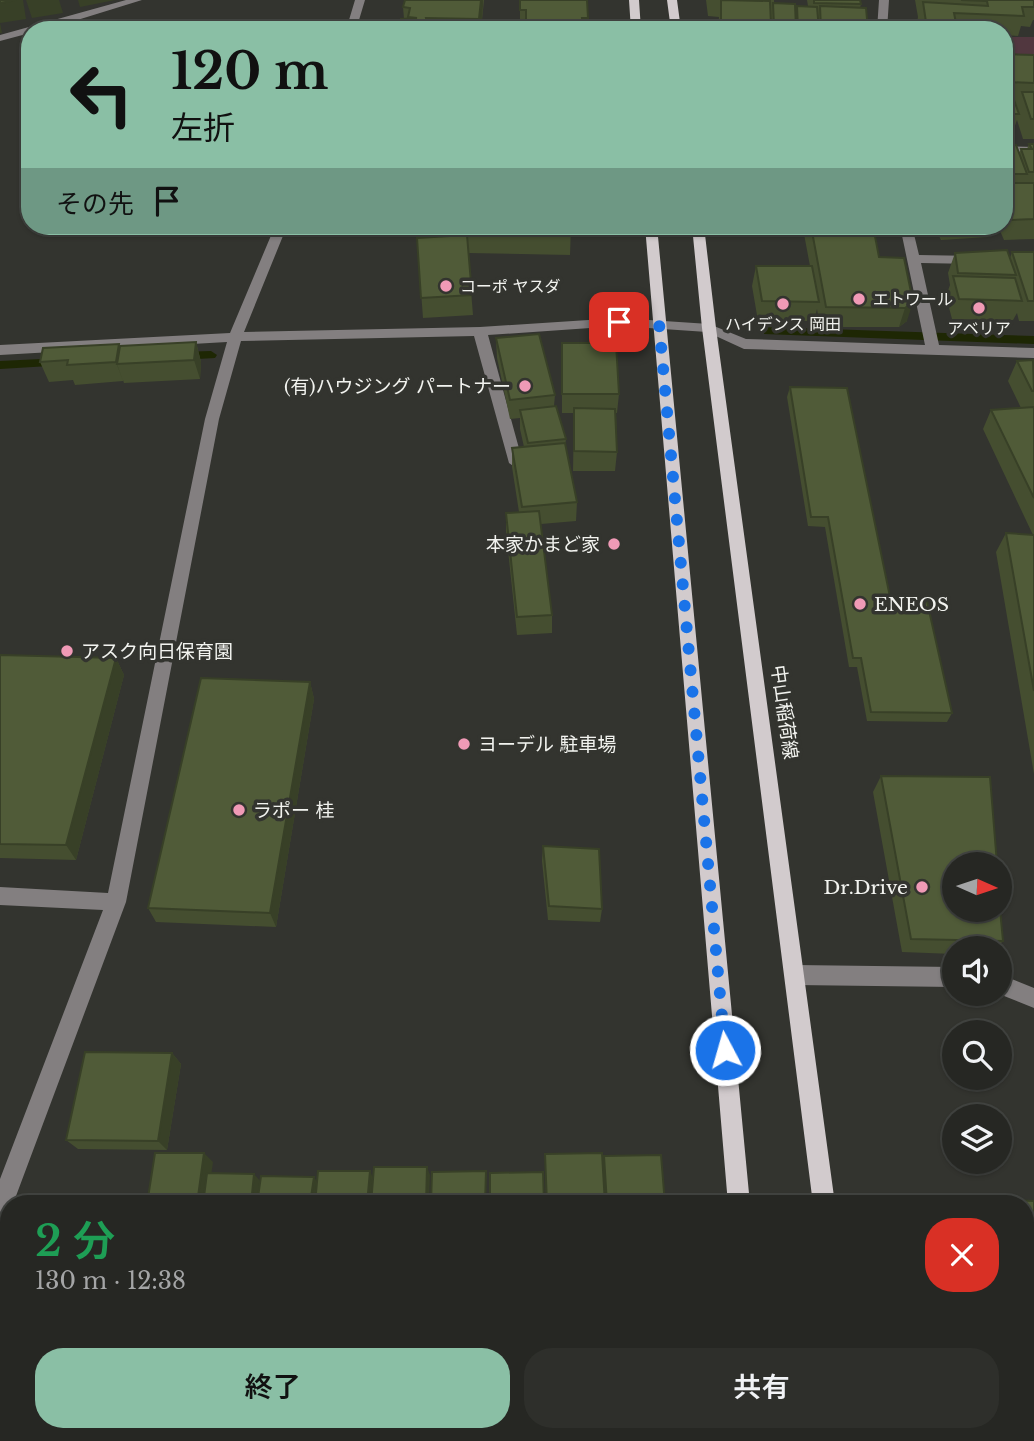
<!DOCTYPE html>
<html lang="ja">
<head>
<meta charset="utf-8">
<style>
	:root { --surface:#262723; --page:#2e2f2b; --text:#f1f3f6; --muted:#a4a5a6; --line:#424441; --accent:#8abfa5 }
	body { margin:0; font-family:"Libre Baskerville","Noto Sans JP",serif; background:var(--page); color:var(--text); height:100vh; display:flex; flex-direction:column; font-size:26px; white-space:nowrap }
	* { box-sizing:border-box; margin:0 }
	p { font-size:23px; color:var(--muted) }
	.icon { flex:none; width:38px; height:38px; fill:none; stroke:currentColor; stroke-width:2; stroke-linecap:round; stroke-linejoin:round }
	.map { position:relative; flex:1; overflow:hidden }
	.drawer { position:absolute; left:0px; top:1195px; width:1034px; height:247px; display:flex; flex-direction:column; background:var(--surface); border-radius:28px 28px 0 0; box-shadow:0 2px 5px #0004,0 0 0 2px var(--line) }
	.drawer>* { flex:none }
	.hud { position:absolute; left:21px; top:21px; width:992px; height:214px; border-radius:28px; box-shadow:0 2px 5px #0004,0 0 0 2px var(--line); background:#8abfa5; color:#111; overflow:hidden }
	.needle { width:46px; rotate:93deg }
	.fabs { position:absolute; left:942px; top:852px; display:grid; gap:14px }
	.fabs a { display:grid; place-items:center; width:70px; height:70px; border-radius:50%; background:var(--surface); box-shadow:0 2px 5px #0004,0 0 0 2px var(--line); font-size:35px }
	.pin { position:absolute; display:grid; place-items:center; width:60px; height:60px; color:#fff; margin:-30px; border-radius:14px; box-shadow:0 4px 10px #0006 }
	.me { position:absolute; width:77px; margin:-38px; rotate:354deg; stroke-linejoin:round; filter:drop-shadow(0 0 5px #0008) }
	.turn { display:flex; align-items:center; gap:24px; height:147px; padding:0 35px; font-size:32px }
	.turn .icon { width:91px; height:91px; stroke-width:2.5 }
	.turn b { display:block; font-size:49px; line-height:60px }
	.then { display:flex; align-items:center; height:66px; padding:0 35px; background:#0003; gap:14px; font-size:26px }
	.round { display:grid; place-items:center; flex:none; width:74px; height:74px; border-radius:28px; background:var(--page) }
	.summary { display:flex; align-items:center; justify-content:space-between; height:119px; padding:0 35px }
	h1 { font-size:42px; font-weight:600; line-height:52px; color:#1e9e55 }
	.button { display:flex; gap:14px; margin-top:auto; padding:14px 35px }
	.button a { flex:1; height:80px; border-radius:28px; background:var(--accent); color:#111; font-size:28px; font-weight:600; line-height:80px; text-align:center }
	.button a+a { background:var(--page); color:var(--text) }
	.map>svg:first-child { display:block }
</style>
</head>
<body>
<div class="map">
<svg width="1034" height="1441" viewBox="0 0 1034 1441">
	<rect width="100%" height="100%" fill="#33342f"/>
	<path fill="#51373f" d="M1005 37H1034V57L1005 56Z"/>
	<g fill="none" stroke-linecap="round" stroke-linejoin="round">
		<path fill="#1e2704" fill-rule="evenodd" d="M768 327 1034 336V344L764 334V328Z
			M211 351 217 355 215 358 179 360 173 356 179 352Z
			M62 358 68 362 66 365 0 369V361Z"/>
		<path fill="#837f80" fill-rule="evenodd" d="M126 0H142L45 30H30V33L0 41V35Z
			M355 0H365L356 30H346Z
			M879 0H889L887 30H877Z
			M1004 146 1034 147V155L1004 154Z
			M275 226H287L244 332 480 327 619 318 709 324 746 339 925 345 900 226H912L919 255 975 256 981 260 975 264 921 263 939 345 1034 348V358L744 349 707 332 619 326 488 335 523 463 516 468 509 463 474 336 241 341 219 419 126 902 13 1204H9L8 1216 0 1219V1179L103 910 0 905V887L108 893 205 419 227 342 0 355V345L230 333Z
			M796 965 954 967V987L796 985 789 982 786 975 789 968Z
			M999 974 1034 988V1008L999 994Z
			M0 1294H9V1318H0Z"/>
		<path fill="#d2cbcd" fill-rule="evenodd" d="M629 0H639L641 30H631Z
			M667 0H677L681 30H671Z
			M645 226H657L750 1204H728Z
			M692 226H704L716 328 835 1204H813L702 328Z
			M749 1433H773L774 1441H750Z
			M840 1433H864L865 1441H841Z"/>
	</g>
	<path fill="#454e30" d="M405 0H484L482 20 486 30H401L404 19 403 7Z
		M520 0 588 18 587 30 520 29Z
		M706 0H774V3L796 14 797 6H808L807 0H860L861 4 860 8 868 30H718L719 17 708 16Z
		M915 0H1034V20H1033L1030 27 1021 26 1018 36 1004 35V30H919L917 22 918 17Z
		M1004 54 1034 55V139H1023L1017 120 1012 134H1004Z
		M1029 144H1034V239L1004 240 998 226H1004V145L1019 153 1021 149H1027Z
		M461 226H571L570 255 468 253 473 315 423 318 417 238 460 236Z
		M806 226H888L886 230H874L879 257 904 258 907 321 899 327H820L817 309 814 321H758L752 286 756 266H810L804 234Z
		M934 226H992L988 237 941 240Z
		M1012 252H1034V321H1019L1017 313 1013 320 952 319 946 296 950 285 948 273 955 253 1010 258Z
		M496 338 555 395 554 406 566 439 565 446 577 502 576 521 541 524 552 615V633L517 635 506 531V513L519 512 512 467V448L524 447 520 429V418L510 419 497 358Z
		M196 342 201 362 200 379 124 383 123 380V381L75 385 73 380 49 382 40 362 120 347Z
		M562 343 619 394 617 413H616L617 452 615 471H573L574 413H562Z
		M1017 361 1034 362V774L996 552 1006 533 1033 535 983 429 991 410 1021 408 1008 381Z
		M790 387 890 597 952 713 947 722 867 721 857 667H849L825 527 808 526 787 397Z
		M0 655 116 658 124 675 76 860 0 858Z
		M310 682 314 699 276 927 156 922 148 908Z
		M881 776 1003 941 996 948H954V954L902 952 873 792Z
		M543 846 602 909 600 922 548 920 542 861Z
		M172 1053 181 1064 167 1150 78 1149 66 1140Z
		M545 1154 602 1162 604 1156 665 1204H546Z
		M904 1196 1034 1201V1441H929L928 1433H1026V1204H893Z
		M599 1433H676L677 1441H599Z"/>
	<path fill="#384027" d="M16 0H23L26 19 0 23 2 33H0V3Z
		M26 0H59L63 13 32 18Z
		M78 0H115L80 7Z
		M481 0H483V6L481 30H479V19Z
		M913 302 907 321 899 327 905 308Z
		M196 342 201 362 200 379 194 360Z
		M119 344 126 363 117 364 123 381 116 362Z
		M116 658 124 675 76 860 66 845Z
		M310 682 314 699 276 927 270 913Z
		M172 1053 181 1064 167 1150 158 1141Z
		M204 1153 213 1162 207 1204H197Z
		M427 1167 430 1175 429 1204H426Z
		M370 1171 374 1180 372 1204H367Z
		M254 1174 261 1182 259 1204H251Z
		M314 1177 319 1185 317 1204H310Z
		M83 1433H97L96 1441H82Z
		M159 1433H170L169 1441H158Z
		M229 1433H238L237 1441H228Z
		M306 1433H313L312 1441H306Z
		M380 1433H384V1441H379Z"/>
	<path fill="#505b38" stroke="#384027" stroke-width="2" d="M0 0H16L0 3Z
		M405 0H481L479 19 426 18 427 22 456 21 457 30H401V19L417 18 408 17 410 8 403 7Z
		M520 0H587L588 18H582L583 30H526V10H520Z
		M721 0 770 1 771 25 721 22Z
		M814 0H860L861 4 814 3Z
		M961 0H1034V7H1022L1024 16 954 13 956 23 926 22 923 2 988 6 987 1Z
		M773 3 795 4 796 28 774 27Z
		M797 6 817 7 819 30H798Z
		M820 6 866 8 868 30H821Z
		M461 20 486 21 485 30H460Z
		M262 23 315 26 314 30H259Z
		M1004 54 1034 55V83L1007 82 1004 76Z
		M1004 86H1009L1019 114H1004Z
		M1022 92H1034V119H1031Z
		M1029 144H1034V172H1029L1021 149H1032Z
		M1004 145H1016L1027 174H1004Z
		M1004 183H1034V219L1012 220 1004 203Z
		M461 226H571V235L460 233Z
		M811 226H873L879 257 904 258 913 302 905 308 826 307Z
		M467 235 472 295 421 298 417 238Z
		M1007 250 1016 275 958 273 955 253Z
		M1012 252H1034V301H1028Z
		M756 266H812L819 302 762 301Z
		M953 276 1015 278 1022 301 959 299Z
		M539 334 555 395 510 400 496 338Z
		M196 342 194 360 117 364 120 346Z
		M562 343H616L619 394H562Z
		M119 344 116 362 67 365 68 360 40 362 43 348Z
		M1033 360 1034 391H1032L1017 361Z
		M790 387 847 388 890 597H926L952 713 871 712 861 658H853L828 517H811Z
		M556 406 566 439 528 443 520 410Z
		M1034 407V498L991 410Z
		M574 408 615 409 617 452 574 451Z
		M565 443 577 502 522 507 512 448Z
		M539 511 552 615 517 617 506 513Z
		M1006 533 1034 535V691Z
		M0 655 116 658 66 845 0 844Z
		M201 678 310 682 270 913 148 908Z
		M881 776 990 777 997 864H954V910H999V899L1003 941 911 939Z
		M543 846 599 849 602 909 549 906Z
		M85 1052 172 1053 158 1141 66 1140Z
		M155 1153H204L197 1204H147Z
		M602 1153 605 1204H547L545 1154Z
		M661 1155 665 1204H607L604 1156Z
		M374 1167H427L426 1204H371Z
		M318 1171H370L367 1204H315Z
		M486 1171 485 1204H431L432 1172Z
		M543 1172 544 1204H490V1173Z
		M207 1173 254 1174 251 1204H203Z
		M261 1176 314 1177 310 1204H257Z
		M904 1196 1034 1201V1441H942L941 1433H1026V1204H905Z
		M35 1202 99 1204H35Z
		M0 1368H9V1433H83L82 1441H0Z
		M93 1433H159L158 1441H92Z
		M162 1433H229L228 1441H161Z
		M237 1433H306V1441H237Z
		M310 1433H380L379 1441H310Z
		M387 1433H453V1441H386Z
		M461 1433H530V1441H461Z
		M560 1433H594V1441H560Z
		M602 1433H676L677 1441H602Z"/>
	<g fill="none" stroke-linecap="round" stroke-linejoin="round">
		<path stroke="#1a73e8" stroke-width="12" stroke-dasharray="0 21.6" d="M619 322 659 323 725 1050"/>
	</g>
	<g fill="#f09ab6" stroke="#33342f" stroke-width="2.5">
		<circle cx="446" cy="286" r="7"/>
		<circle cx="859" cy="299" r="7"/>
		<circle cx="783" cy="304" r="7"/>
		<circle cx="979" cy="308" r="7"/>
		<circle cx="525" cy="386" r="7"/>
		<circle cx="614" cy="544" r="7"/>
		<circle cx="860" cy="604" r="7"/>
		<circle cx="67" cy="651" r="7"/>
		<circle cx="464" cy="744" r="7"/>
		<circle cx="239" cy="810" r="7"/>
		<circle cx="922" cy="887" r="7"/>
	</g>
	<g text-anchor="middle" stroke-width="7" stroke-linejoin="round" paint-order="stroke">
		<g font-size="16" fill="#f2f3ef" stroke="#33342f" text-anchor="start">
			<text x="460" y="292">コーポ ヤスダ</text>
			<text x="873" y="305">エトワール</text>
			<text x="783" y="330" text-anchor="middle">ハイデンス 岡田</text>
			<text x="979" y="334" text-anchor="middle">アベリア</text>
		</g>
		<g font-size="19" fill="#f2f3ef" stroke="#33342f" text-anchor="start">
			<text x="511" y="393" text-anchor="end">(有)ハウジング パートナー</text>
			<text x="600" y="551" text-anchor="end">本家かまど家</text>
			<text x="874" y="611">ENEOS</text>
			<text x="81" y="658">アスク向日保育園</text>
			<text x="478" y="751">ヨーデル 駐車場</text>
			<text x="253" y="817">ラポー 桂</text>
			<text x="908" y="894" text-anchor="end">Dr.Drive</text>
		</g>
		<g font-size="19" fill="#f2f3ef" stroke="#33342f">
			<text transform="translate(785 712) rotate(82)" y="7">中山稲荷線</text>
		</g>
	</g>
</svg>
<div class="fabs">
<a><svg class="needle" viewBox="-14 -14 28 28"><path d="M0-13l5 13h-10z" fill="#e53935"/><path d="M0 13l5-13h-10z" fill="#a4a5a6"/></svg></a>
<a><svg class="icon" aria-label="sound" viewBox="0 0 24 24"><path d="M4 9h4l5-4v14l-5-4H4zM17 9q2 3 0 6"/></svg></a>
<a><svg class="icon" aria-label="search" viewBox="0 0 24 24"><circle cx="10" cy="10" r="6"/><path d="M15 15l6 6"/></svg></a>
<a><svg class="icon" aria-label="layers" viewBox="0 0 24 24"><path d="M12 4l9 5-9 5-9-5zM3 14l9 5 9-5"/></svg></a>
</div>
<div class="pin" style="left:619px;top:322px;background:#d93025"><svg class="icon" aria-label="arrive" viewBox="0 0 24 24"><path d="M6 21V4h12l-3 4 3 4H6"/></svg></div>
<svg class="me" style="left:725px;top:1050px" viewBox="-20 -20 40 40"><circle r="17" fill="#1a73e8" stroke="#fff" stroke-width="3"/><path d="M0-11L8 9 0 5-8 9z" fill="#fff"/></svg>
<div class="hud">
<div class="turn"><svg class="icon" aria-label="left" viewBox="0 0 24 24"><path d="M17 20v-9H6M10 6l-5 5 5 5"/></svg><div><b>120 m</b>左折</div></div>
<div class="then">その先<svg class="icon" aria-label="arrive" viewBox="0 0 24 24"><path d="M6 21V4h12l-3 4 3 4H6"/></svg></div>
</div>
<section class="drawer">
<div class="summary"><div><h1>2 分</h1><p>130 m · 12:38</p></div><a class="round" style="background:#d93025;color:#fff"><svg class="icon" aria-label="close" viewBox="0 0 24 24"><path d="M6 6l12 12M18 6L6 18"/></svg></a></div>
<div class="button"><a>終了</a><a>共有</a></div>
</section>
</div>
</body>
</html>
